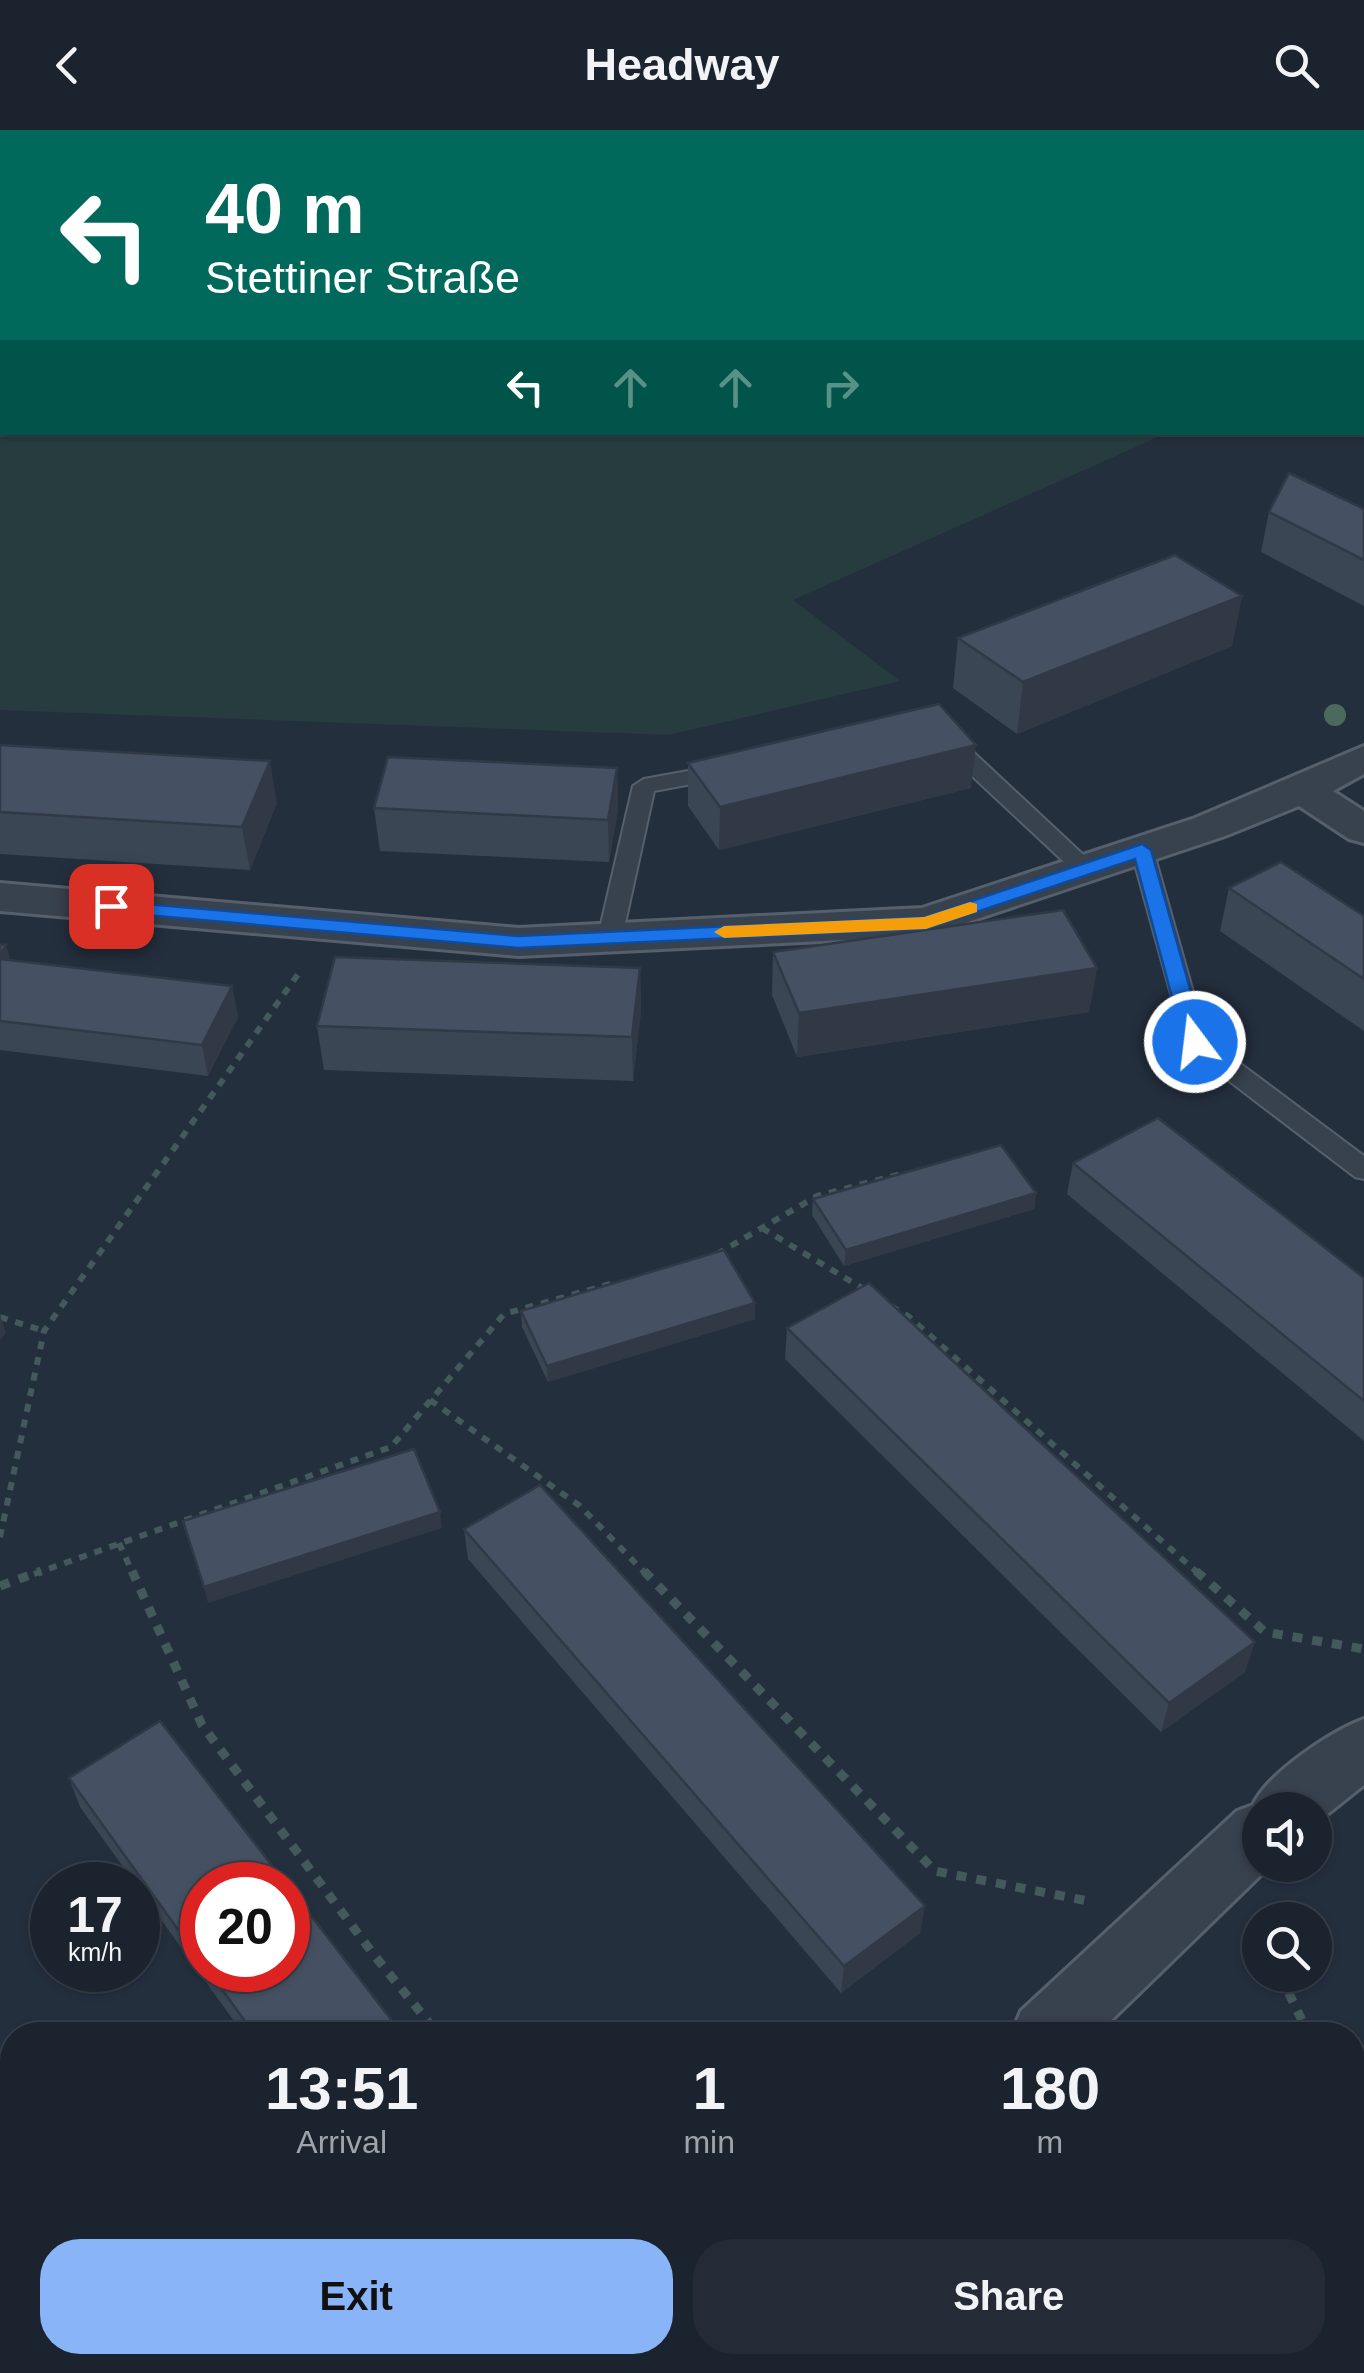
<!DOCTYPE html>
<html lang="en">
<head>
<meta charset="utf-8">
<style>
	:root { --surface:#1b232e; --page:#242b36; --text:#f1f3f6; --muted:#a0a4aa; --line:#39404a; --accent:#8ab4f8 }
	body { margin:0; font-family:Arial,sans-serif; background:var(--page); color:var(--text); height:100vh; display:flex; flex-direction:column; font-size:38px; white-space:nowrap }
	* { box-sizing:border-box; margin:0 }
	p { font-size:32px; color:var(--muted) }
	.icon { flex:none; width:55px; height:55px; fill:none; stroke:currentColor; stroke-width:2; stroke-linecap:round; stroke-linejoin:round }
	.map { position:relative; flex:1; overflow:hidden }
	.side { position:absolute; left:0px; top:1892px; width:1365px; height:352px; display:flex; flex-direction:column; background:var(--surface); border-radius:40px 40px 0 0; box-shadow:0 2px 8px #0004,0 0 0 2px var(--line) }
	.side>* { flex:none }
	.top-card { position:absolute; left:0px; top:0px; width:1365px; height:305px; box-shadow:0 2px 8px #0004,0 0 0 2px var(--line); background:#00695c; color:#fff; overflow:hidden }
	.fabs { position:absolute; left:1242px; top:1662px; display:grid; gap:20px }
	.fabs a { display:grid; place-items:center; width:90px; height:90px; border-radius:50%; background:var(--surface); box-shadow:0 2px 8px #0004,0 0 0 2px var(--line); font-size:50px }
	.speed { position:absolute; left:30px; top:1732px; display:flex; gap:20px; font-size:50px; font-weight:700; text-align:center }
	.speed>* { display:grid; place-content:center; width:130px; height:130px; border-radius:50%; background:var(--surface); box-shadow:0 2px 8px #0004,0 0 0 2px var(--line); line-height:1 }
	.speed small { font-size:25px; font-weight:400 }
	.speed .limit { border:15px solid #d22; background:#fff; color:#111 }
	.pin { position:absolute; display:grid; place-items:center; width:85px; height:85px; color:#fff; margin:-42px; border-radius:20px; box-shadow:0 5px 15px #0006 }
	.me { position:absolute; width:110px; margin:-55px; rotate:345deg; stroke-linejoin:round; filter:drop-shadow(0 0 8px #0008) }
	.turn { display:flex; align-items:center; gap:35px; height:210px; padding:0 40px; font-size:45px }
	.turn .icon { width:130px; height:130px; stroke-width:2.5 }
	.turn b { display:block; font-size:70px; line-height:85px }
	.lanes { display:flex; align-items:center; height:95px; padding:0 40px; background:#0003; justify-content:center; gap:50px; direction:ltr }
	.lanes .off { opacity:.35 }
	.eta { display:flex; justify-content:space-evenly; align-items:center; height:170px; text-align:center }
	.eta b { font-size:60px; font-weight:700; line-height:70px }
	.action { display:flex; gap:20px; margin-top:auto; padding:20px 40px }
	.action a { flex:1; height:115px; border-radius:40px; background:var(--accent); color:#111; font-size:40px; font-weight:700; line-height:115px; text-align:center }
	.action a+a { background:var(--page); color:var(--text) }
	header { display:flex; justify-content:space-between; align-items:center; height:130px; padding:0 40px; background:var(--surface); font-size:45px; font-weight:700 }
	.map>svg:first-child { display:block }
</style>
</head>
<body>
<header><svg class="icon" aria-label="back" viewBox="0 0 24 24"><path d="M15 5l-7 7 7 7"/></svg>Headway<svg class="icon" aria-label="search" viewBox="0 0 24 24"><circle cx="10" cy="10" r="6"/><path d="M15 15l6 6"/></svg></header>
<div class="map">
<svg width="1364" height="2243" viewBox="0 0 1364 2243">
	<rect width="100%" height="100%" fill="#242f3e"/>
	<path fill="#263c3f" d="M99 0H1364V222L1362 2H92Z
		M0 33 2 302 1167 303 793 470 900 551 669 605 0 580Z"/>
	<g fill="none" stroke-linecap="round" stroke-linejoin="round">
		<g stroke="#565f6c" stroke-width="4">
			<path id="lane" d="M948 605 956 606 1093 734 1096 739 1093 744H1077L940 616 937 611 940 606Z
				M721 635 732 642 729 647 654 661 622 807 618 812H602L598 807 633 656 644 649Z
				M1142 713 1153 720 1206 908 1364 1026V1049L1355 1047 1186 918 1131 720Z"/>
		</g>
		<g stroke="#565f6c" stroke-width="6">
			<path id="street" d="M1364 616V644L1333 661 1364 681V713L1349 709 1299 676 1225 706 926 806 519 826 0 781V753L519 798 922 778 1195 688Z
				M1364 1589V1655L1315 1694V1680H1260V1735H1271L1096 1905H1011L1021 1881 1237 1681 1253 1675C1267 1644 1331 1601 1364 1589Z
				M654 2232H739L734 2243H650Z"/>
		</g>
		<path stroke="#44595c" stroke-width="6" stroke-dasharray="8 8" stroke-linecap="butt" d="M762 1098 867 1161
			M717 1124 817 1066 901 1044
			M891 1176 908 1186 1199 1444
			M0 1187 44 1201
			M430 1270 580 1376 646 1444
			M0 1407 44 1201 301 840
			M119 1413 133 1444
			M34 1444 391 1317 504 1184 614 1153"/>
		<path stroke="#44595c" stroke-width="9" stroke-dasharray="10 10" stroke-linecap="butt" d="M132 1441 202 1595 374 1825 439 1905
			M644 1441 935 1741 1093 1772
			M1196 1441 1265 1502 1364 1519
			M0 1456 41 1441
			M1280 1845 1309 1905
			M1352 1994 1364 2009
			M895 2232 899 2243"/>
		<use href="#lane" fill="#38414e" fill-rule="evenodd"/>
		<use href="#street" fill="#38414e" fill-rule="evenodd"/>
		<g stroke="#5a6575" stroke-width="8">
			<path id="rail" d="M71 2 79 0"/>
		</g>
		<use href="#rail" stroke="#1d2633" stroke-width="5" stroke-dasharray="14" stroke-linecap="butt"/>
	</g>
	<circle fill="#4b6a5d" cx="1335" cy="585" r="11"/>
	<path fill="#3b4654" d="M1093 0H1364V115L1362 114V2H1100Z
		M1364 379V476L1261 422 1269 382Z
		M1242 466 1232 516 1017 604 953 558 958 508Z
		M0 615 277 673 250 740 0 724Z
		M688 633 971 658 719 720 688 676Z
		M617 638 618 680 609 732 380 721 374 678Z
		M1229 758 1364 786V901L1220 801Z
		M0 815 10 830 232 856 238 887 208 946 0 920Z
		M773 822 1097 838 1089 882 797 927 772 865Z
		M640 838 641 881 633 951 324 940 317 896Z
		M1073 1033 1364 1148V1311L1067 1064Z
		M1036 1063 1034 1079 844 1136 812 1085 813 1069Z
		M755 1173V1189L548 1252 522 1197 521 1181Z
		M787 1198 1245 1542 1161 1602 785 1229Z
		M464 1399 920 1803 841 1863 468 1429Z
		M69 1648 202 1755V1840H288L403 1905H244L80 1677Z
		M1352 2040 1364 2051V2243H1356L1346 2232H1352Z"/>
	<path fill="#303945" d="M1242 466 1232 516 1017 604 1023 552Z
		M976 615 971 658 719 720 720 677Z
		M270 631 277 673 250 740 242 697Z
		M617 638 618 680 609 732 608 690Z
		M6 815 15 846 0 870V825Z
		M640 838 641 881 633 951 632 907Z
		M1097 838 1089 882 797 927 799 883Z
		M232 856 238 887 208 946 202 915Z
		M1036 1063 1034 1079 844 1136 846 1120Z
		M755 1173V1189L548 1252 547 1236Z
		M0 1185 6 1203 0 1210Z
		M440 1382 442 1398 208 1473 204 1457Z
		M1255 1512 1245 1542 1161 1602 1169 1573Z
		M925 1776 920 1803 841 1863 844 1836Z"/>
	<path fill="#455162" stroke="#303945" stroke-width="2.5" d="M1216 0H1364V67H1362V2H1223Z
		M1289 343 1364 379V430L1269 382Z
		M1175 425 1242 466 1023 552 958 508Z
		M939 574 976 615 720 677 688 633Z
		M0 615 270 631 242 697 0 682Z
		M388 627 617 638 608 690 374 678Z
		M1281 732 1364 786V849L1229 758Z
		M1063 780 1097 838 799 883 773 822Z
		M0 815H6L0 825Z
		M335 827 640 838 632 907 317 896Z
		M0 829 232 856 202 915 0 891Z
		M1158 988 1364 1148V1271L1073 1033Z
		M1001 1015 1036 1063 846 1120 813 1069Z
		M724 1120 755 1173 547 1236 521 1181Z
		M869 1153 1255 1512 1169 1573 787 1198Z
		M414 1319 440 1382 204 1457 183 1391Z
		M540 1355 925 1776 844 1836 464 1399Z
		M160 1591 287 1755H202V1833L69 1648Z
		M288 1756 403 1905H255L208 1840H288Z
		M1352 2040 1364 2051V2214L1352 2202Z"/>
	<path fill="#1a73e8" stroke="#114b97" stroke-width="2.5" d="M1142 714 1151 720 1205 912 1202 917H1187L1184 912 1135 729 926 799 518 818 111 782 101 776 111 771 518 806 924 787Z"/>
	<path fill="#f59e0b" d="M970 772 977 774V782L926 799 724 808 714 802 724 796 924 787Z"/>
</svg>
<div class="fabs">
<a><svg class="icon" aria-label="sound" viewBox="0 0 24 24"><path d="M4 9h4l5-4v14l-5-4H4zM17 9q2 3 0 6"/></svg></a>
<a><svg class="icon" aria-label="search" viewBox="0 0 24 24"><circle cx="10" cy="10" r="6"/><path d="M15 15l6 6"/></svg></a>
</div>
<div class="speed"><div>17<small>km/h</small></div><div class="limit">20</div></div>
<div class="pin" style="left:111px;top:776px;background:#d93025"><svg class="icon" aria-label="arrive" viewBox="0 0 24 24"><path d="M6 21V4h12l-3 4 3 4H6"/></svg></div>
<svg class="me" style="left:1195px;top:912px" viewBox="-20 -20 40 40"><circle r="17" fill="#1a73e8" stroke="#fff" stroke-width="3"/><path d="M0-11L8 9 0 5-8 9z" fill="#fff"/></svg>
<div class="top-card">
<div class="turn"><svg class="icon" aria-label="left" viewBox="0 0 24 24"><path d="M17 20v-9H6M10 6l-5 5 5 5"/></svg><div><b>40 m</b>Stettiner Straße</div></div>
<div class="lanes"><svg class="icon" aria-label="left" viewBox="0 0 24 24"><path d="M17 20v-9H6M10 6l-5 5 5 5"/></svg><svg class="icon off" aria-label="ahead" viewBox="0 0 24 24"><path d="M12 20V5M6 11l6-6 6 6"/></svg><svg class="icon off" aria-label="ahead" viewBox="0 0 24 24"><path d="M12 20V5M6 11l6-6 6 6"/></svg><svg class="icon off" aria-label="right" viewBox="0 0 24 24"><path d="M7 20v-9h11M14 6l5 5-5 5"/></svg></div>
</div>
<section class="side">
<div class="eta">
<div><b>13:51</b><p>Arrival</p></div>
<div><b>1</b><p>min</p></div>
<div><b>180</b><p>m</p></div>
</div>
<div class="action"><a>Exit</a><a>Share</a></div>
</section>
</div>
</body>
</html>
